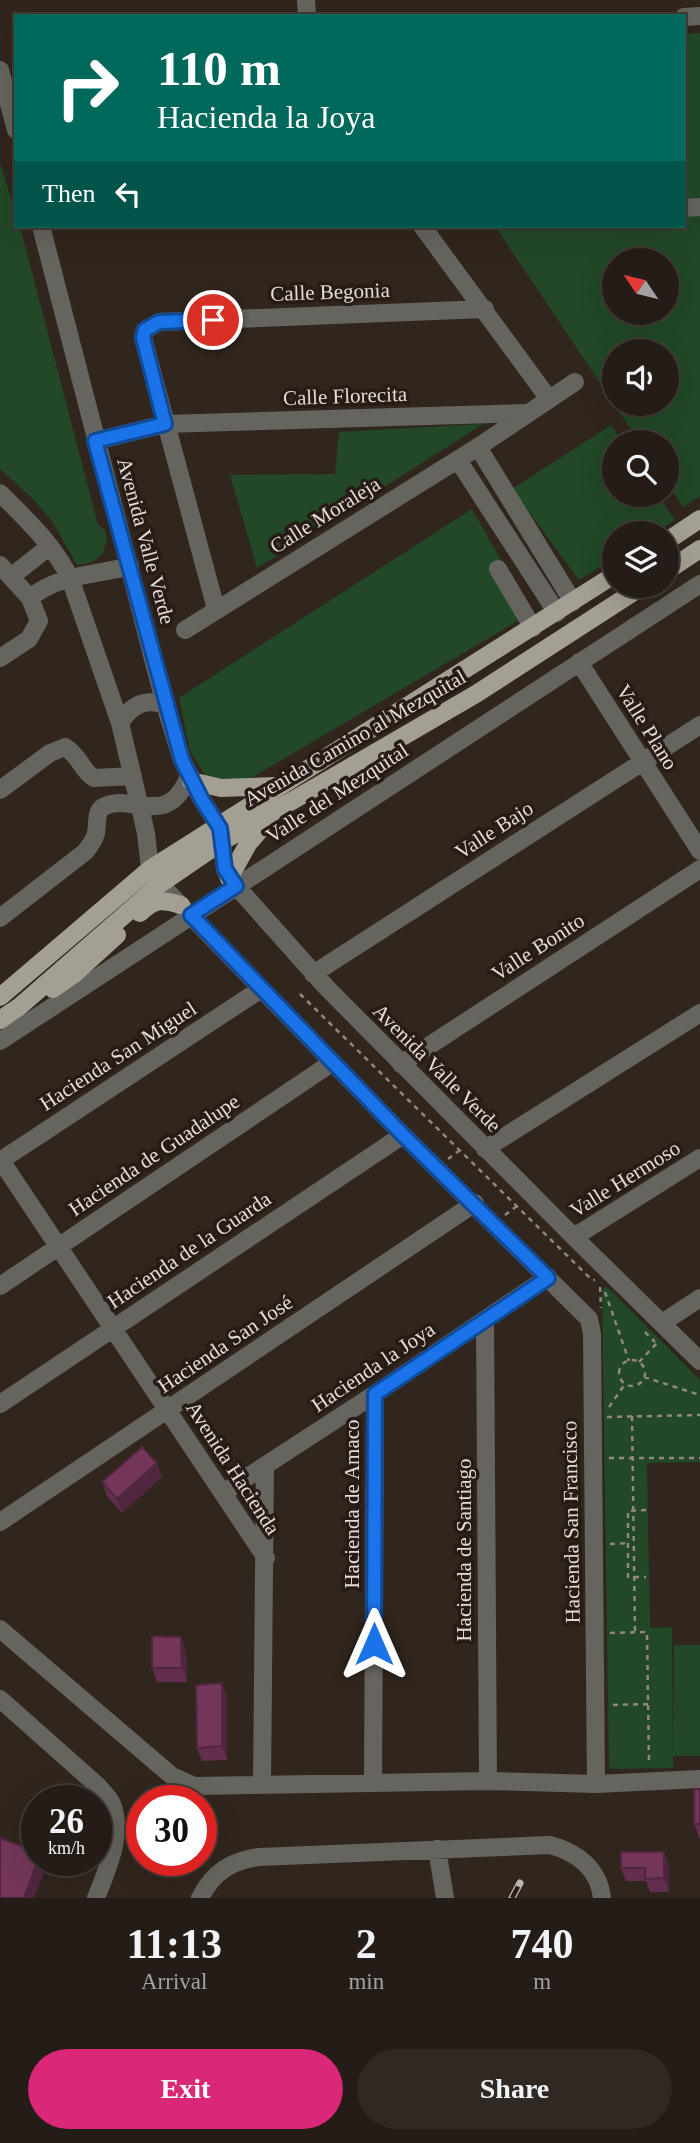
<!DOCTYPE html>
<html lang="en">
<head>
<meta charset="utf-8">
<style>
	:root { --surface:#241c16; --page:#302923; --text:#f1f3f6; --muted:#a3a1a1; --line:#413a35; --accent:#db2777 }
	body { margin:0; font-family:"Times New Roman",serif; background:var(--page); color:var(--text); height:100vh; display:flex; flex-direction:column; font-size:26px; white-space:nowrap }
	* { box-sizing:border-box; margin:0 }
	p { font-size:23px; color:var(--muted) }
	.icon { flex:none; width:38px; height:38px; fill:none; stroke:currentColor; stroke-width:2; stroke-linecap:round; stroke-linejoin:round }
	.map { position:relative; height:1898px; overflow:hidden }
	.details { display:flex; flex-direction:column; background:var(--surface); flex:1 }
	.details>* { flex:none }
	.banner { position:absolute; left:14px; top:14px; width:672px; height:214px; border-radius:0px; box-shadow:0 7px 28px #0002,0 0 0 2px var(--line); background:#00695c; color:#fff; overflow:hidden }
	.needle { width:46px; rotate:305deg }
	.buttons { position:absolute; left:602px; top:248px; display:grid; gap:14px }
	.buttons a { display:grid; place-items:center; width:77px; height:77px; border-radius:50%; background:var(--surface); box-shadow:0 7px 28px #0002,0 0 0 2px var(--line); font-size:35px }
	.speed { position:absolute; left:21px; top:1785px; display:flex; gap:14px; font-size:35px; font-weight:700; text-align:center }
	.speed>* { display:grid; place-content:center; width:91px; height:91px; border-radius:50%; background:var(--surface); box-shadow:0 7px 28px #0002,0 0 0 2px var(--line); line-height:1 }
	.speed small { font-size:18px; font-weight:400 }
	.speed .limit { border:10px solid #d22; background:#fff; color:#111 }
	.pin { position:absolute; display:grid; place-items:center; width:60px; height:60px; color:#fff; margin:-30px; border:4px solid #fff; border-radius:50%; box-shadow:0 2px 7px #0007 }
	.me { position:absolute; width:77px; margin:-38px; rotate:0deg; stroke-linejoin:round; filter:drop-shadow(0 0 5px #0008) }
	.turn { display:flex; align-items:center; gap:24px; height:147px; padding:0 28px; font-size:32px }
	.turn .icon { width:91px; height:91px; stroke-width:2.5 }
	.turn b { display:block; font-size:49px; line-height:60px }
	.then { display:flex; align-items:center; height:66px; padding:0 28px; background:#0003; gap:14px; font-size:26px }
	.eta { display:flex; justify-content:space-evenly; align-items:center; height:119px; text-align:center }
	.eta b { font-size:42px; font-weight:800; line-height:49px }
	.primary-button { display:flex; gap:14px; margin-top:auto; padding:14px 28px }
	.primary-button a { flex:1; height:80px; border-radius:42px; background:var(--accent); color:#fff; font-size:28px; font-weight:800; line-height:80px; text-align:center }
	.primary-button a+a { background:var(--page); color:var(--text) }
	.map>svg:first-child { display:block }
</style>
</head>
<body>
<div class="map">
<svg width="700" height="1898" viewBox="0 0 700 1898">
	<rect width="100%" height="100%" fill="#30261e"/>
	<path fill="#224827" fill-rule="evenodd" d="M700 33V496L683 507 667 482V443H640L614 404H667V352H614V404L495 226H684V34ZM614 261H667V313H614Z
		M0 163 16 214V226H20L22 234 98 525 105 530 107 538 103 554 90 563 77 565 52 521 34 500 0 469Z
		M483 424 257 568 230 475 335 474 339 432Z
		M611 425 623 443H614V495H658L675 520 653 534H614V558L579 580 512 489Z
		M472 509 531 613 246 781 210 783 190 751 179 698Z
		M606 1286 700 1380V1462L647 1463 650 1628 672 1627 673 1753 674 1645H700V1756H673V1768L609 1769 602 1290Z"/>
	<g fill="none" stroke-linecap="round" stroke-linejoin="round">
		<path stroke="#918882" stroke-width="2.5" stroke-dasharray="5 5" stroke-linecap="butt" d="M300 994 592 1280H595
			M448 1159 460 1150
			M505 1215 517 1206
			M600 1287 601 1308
			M605 1292 629 1361
			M645 1332 655 1342
			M619 1373a13 13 0 1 1 26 0a13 13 0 1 1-26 0Z
			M639 1362 657 1343
			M644 1377 700 1395
			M609 1407 625 1384
			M632 1416 635 1633
			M607 1417 700 1415
			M609 1458H700
			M646 1510 628 1511V1577H646
			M610 1544 628 1543
			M610 1633 647 1632 649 1764
			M613 1705 648 1704"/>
		<path stroke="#66645e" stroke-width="18" d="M306 0 307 16
			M684 17 700 16
			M0 70 16 130
			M684 208 700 207
			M41 226 165 705 182 760 202 800 220 828 225 869 229 878 326 987 574 1237 700 1361
			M422 226 549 399
			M95 441 165 424 526 413
			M478 447 573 602
			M458 460 557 613
			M0 493C27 520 53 544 70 578L120 723 146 833 150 869 160 884 403 1135 589 1319 592 1334 596 1784
			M0 565 30 598 39 621 29 639 0 658
			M498 569 533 628
			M12 576 50 546
			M30 598C59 574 96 575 130 566
			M216 609 143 338 145 330 159 322 485 309
			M185 630 478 447 575 382
			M579 662 700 851
			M120 723C131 705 145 698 165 705
			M0 790 50 753 65 747C80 756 81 770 94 778L133 776
			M0 918 85 852C90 846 94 841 96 833 98 825 95 812 103 807 131 791 167 831 189 776
			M313 974 700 725
			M0 1041 700 584
			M401 1064 700 869
			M485 1149 700 1013
			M0 1159 266 1558
			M0 1161 261 989
			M574 1237 700 1158
			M0 1286 333 1062
			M485 1320 488 1781
			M662 1323 700 1298
			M0 1404 403 1135
			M223 1493 375 1394 548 1277
			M0 1522 475 1203
			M0 1629 172 1776 194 1786 488 1781 596 1784 700 1779
			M0 1699 98 1786C103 1792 109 1797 112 1804 124 1835 107 1869 96 1898
			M373 1783 375 1394
			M262 1784 265 1466
			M437 1849 445 1898
			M200 1898C213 1872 231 1861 259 1857L550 1845C577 1852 599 1869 602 1898"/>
		<path stroke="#a49f93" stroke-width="18" d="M667 541 700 519
			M667 571 700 549
			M191 781 221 788 276 786
			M229 878 248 844 266 823
			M140 913C155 899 161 899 181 905
			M53 989 73 975 117 935
			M0 997 150 869 614 575
			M0 1020 19 1007 160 884 223 841 476 694 643 586"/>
		<g stroke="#bdb6b0" stroke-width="7">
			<path id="rail" d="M512 1898 520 1883"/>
		</g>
		<use href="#rail" stroke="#261c15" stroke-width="4.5" stroke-dasharray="13" stroke-linecap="butt"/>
	</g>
	<path fill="#632e4d" d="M162 1477 122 1513 107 1496 102 1482Z
		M181 1637 186 1651 187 1682H157L152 1668Z
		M222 1683 227 1697V1760L202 1761 197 1748Z
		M700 1789V1838H699L694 1824Z
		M669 1866V1892H650L646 1881H626L621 1868Z"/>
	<path fill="#50263e" d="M157 1463 162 1477 122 1513 117 1499Z
		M181 1637 186 1651 187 1682 182 1668Z
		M222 1683 227 1697V1760L222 1746Z
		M664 1852 669 1866V1892L664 1878Z
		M38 1860H43L46 1868 34 1898H24Z"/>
	<path fill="#733659" stroke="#50263e" stroke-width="2" d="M142 1447 157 1463 117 1499 102 1482Z
		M152 1636 181 1637 182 1668H152Z
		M222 1683V1746L197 1748 196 1685Z
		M694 1789H700V1824H694Z
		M0 1838 37 1852V1860H38L24 1898H0Z
		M621 1852H664V1878L645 1879V1868H621Z"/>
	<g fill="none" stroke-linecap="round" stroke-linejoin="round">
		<g stroke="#114b97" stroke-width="18">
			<path id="route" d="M213 320 159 322 145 330 143 338 165 424 95 441 182 760 202 800 220 828 225 869 236 886 191 915 403 1135 548 1278 375 1394 374 1644"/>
		</g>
		<use href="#route" stroke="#1a73e8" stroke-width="12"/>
	</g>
	<g text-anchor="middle" stroke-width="7" stroke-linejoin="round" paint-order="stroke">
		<g font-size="21" fill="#e3dcd7" stroke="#261c15">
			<text transform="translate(330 292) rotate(-2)" y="7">Calle Begonia</text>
			<text transform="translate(345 396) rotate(-2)" y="7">Calle Florecita</text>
			<text transform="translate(325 515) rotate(-32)" y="7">Calle Moraleja</text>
			<text transform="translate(146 541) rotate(75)" y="7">Avenida Valle Verde</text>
			<text transform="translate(647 727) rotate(58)" y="7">Valle Plano</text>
			<text transform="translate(355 738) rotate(-30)" y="7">Avenida Camino al Mezquital</text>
			<text transform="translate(337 793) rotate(-33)" y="7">Valle del Mezquital</text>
			<text transform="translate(494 830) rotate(-33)" y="7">Valle Bajo</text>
			<text transform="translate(538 947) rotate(-33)" y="7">Valle Bonito</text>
			<text transform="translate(118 1056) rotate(-33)" y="7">Hacienda San Miguel</text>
			<text transform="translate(437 1068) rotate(45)" y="7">Avenida Valle Verde</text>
			<text transform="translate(154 1155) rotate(-34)" y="7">Hacienda de Guadalupe</text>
			<text transform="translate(625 1179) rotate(-32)" y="7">Valle Hermoso</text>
			<text transform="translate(189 1250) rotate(-34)" y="7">Hacienda de la Guarda</text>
			<text transform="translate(225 1344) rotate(-34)" y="7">Hacienda San José</text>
			<text transform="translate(373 1367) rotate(-34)" y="7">Hacienda la Joya</text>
			<text transform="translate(233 1468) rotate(57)" y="7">Avenida Hacienda</text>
			<text transform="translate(352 1504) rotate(-90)" y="7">Hacienda de Amaco</text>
			<text transform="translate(571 1522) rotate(-91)" y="7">Hacienda San Francisco</text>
			<text transform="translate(464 1550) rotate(-90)" y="7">Hacienda de Santiago</text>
		</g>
	</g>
</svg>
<div class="buttons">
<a><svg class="needle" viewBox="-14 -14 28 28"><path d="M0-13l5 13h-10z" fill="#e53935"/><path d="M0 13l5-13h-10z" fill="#a3a1a1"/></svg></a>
<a><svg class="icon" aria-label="sound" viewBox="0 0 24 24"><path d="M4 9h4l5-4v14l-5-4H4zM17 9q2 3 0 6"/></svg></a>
<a><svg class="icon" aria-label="search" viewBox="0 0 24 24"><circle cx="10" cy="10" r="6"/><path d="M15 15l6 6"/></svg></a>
<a><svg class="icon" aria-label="layers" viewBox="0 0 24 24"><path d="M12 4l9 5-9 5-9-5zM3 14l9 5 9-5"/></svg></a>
</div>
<div class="speed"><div>26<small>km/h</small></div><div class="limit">30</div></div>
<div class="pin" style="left:213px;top:320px;background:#d93025"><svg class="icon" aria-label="arrive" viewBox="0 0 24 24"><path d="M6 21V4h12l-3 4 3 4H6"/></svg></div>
<svg class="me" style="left:374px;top:1644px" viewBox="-20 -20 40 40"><path d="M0-17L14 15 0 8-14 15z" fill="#1a73e8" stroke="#fff" stroke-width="4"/></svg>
<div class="banner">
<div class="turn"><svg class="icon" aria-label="right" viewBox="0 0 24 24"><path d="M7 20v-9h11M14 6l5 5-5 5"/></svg><div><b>110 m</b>Hacienda la Joya</div></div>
<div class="then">Then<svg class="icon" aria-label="left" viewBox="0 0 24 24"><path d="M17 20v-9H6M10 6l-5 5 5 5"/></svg></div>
</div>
</div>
<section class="details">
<div class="eta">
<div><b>11:13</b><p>Arrival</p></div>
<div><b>2</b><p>min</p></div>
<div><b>740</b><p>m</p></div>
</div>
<div class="primary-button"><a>Exit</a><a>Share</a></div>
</section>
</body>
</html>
